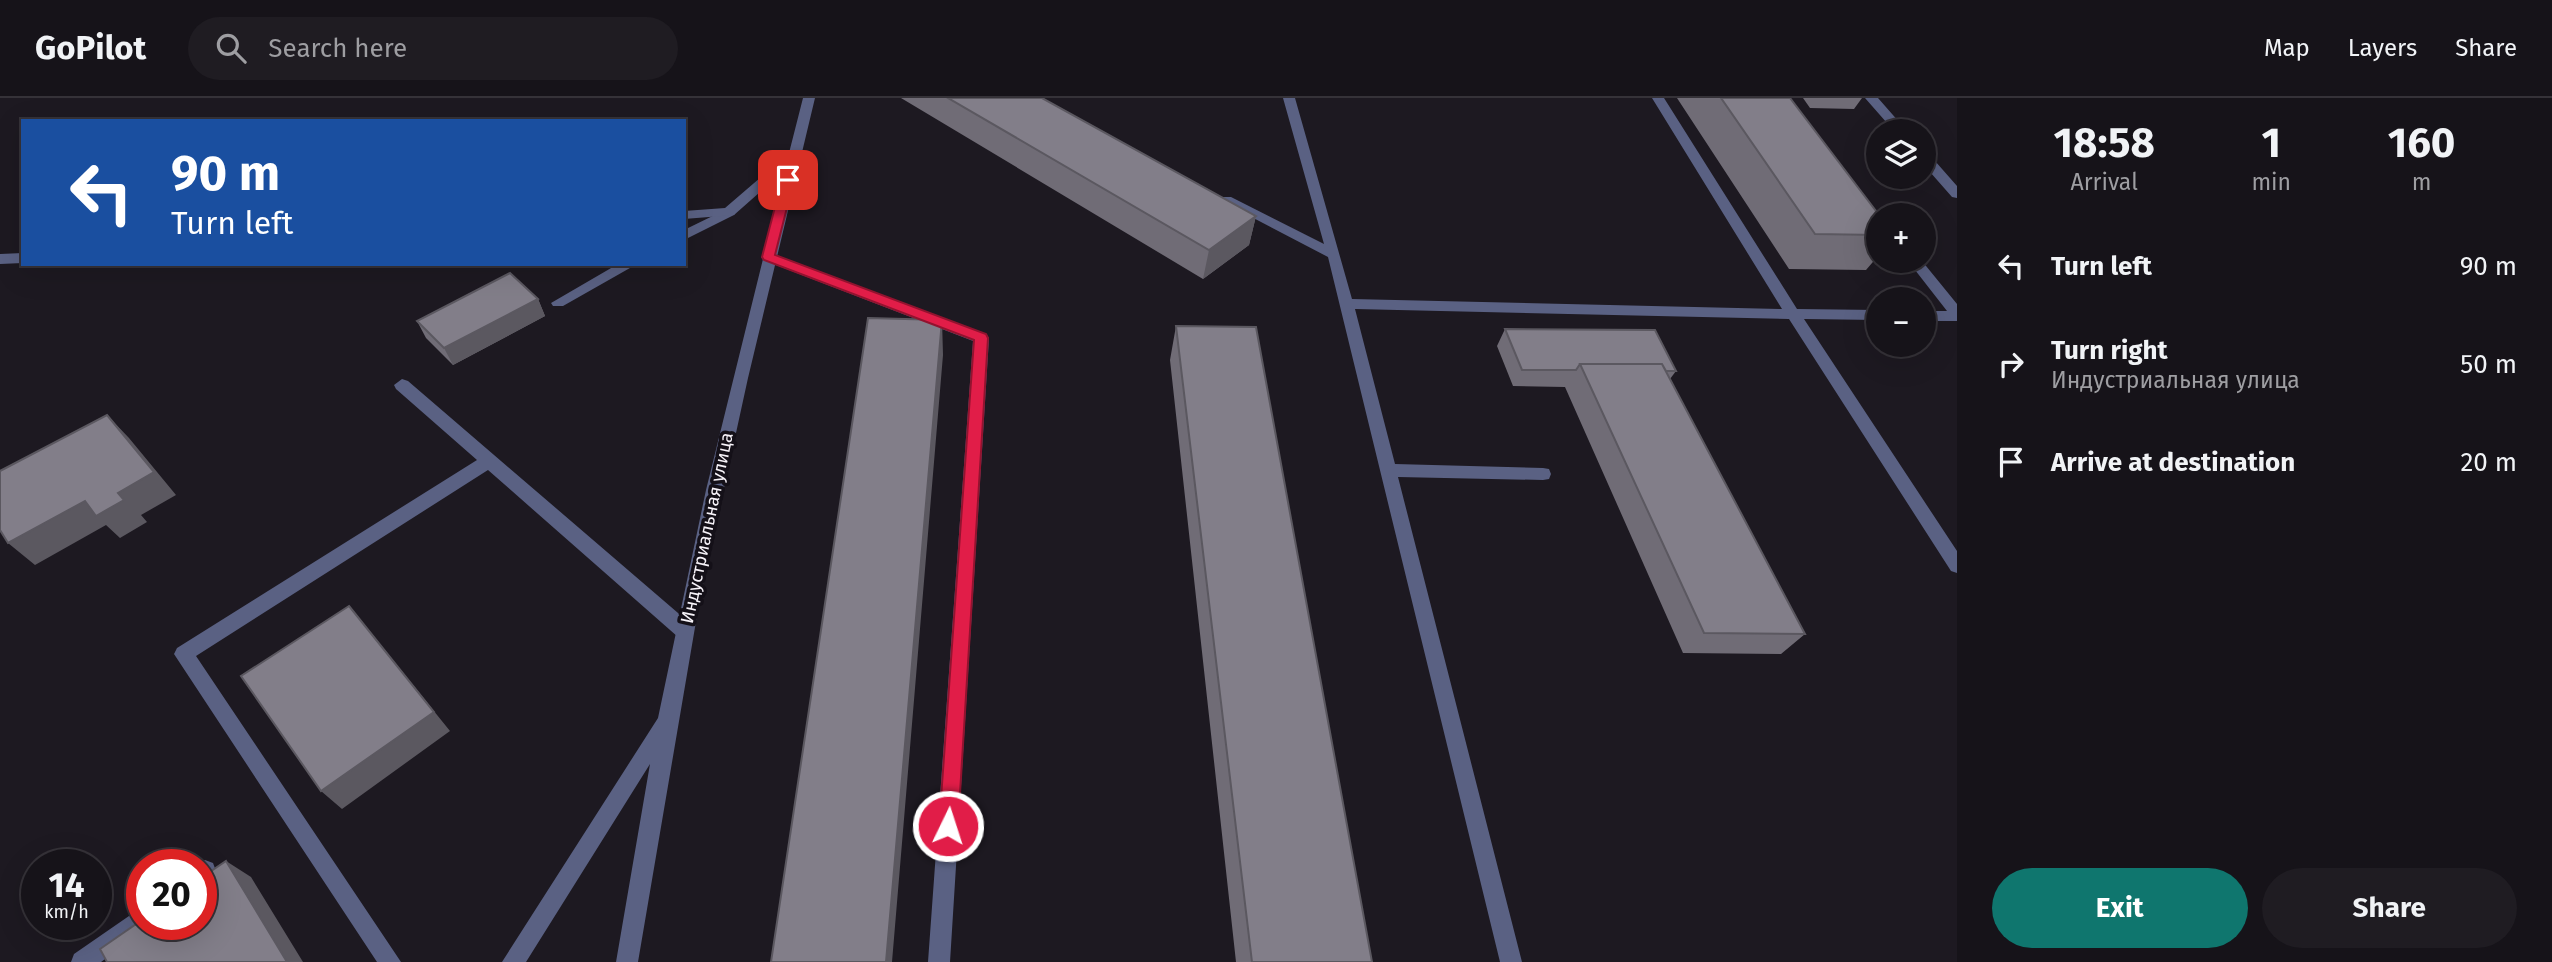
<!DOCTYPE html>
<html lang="en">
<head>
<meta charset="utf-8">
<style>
	:root { --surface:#161319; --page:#1f1c22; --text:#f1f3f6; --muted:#9e9ea2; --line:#353238; --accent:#0f766e }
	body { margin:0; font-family:"Fira Sans",sans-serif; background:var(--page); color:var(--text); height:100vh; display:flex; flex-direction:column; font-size:26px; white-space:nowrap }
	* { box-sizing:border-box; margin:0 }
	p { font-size:23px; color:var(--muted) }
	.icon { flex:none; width:38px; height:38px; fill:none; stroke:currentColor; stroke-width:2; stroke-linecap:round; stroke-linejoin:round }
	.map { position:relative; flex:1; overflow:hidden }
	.details { display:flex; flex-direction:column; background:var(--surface); width:595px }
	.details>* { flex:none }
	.guide { position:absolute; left:21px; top:21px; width:665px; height:147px; border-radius:0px; box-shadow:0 7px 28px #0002,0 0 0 2px var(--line); background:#1a4fa0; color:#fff; overflow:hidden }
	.fabs { position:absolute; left:1866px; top:21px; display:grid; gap:14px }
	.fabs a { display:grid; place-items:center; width:70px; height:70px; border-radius:50%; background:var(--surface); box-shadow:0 7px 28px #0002,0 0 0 2px var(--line); font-size:35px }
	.speed { position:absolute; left:21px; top:751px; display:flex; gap:14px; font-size:35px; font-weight:700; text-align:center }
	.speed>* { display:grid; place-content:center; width:91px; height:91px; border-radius:50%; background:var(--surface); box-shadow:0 7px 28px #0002,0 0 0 2px var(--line); line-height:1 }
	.speed small { font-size:18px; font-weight:400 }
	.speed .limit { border:10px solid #d22; background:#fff; color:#111 }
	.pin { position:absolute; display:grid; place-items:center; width:60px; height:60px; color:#fff; margin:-30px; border-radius:14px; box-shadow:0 4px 10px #0006 }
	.me { position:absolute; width:77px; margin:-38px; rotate:4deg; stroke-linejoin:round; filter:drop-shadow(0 0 5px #0008) }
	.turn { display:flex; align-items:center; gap:24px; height:147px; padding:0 35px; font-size:32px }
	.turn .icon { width:91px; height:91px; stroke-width:2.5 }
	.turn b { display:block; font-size:49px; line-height:60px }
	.eta { display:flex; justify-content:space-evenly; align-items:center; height:119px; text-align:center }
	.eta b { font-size:42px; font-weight:700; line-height:49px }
	.cta { display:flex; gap:14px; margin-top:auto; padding:14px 35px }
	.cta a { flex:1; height:80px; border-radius:42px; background:var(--accent); color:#fff; font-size:28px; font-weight:700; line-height:80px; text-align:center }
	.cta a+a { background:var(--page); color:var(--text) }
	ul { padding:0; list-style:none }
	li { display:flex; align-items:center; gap:21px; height:98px; padding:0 35px }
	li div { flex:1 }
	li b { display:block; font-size:26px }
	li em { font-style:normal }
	header { display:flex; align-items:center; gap:42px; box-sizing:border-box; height:98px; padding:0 35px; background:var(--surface); border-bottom:2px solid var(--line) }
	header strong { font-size:33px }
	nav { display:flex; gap:38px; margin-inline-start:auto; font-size:24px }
	.search { width:490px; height:63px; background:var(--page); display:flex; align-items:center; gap:18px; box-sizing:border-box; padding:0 24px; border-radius:38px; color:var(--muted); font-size:26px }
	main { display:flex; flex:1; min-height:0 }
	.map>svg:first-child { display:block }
</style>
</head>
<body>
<header>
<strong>GoPilot</strong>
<div class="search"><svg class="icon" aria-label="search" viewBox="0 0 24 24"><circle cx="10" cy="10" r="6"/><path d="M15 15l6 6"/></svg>Search here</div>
<nav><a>Map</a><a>Layers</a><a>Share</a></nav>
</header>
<main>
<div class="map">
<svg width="1957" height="864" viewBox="0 0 1957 864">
	<rect width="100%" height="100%" fill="#1d1921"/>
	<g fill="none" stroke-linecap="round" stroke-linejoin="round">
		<path fill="#5a6183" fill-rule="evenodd" d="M1283 0H1295L1352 201 1782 211 1652 0H1664L1797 211 1878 212V222L1804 221 1957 453V475L1951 473 1789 221 1355 211 1395 366 1543 370 1549 371 1551 376 1549 381 1543 382 1398 379 1522 864H1500L1328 159 1219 102 1221 99H1231L1324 146Z
			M1865 0H1878L1907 33H1894Z
			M1923 54 1928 55 1957 88V100L1952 99 1923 66Z
			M729 110 736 114 734 117 684 142V132Z
			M768 154 986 236 989 240 950 864H928L973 243 763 162 761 159Z
			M1908 163H1922L1957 206V223H1923V213H1947Z
			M618 166H637L563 208H553L551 205Z
			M402 281 408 283 692 527 694 533 692 539 685 541 678 539 488 372 196 558 401 864H377L174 556 177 550 477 362 396 291 394 287Z
			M205 762 213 765 216 773 213 781 201 787V766H196Z
			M142 809V826L150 828 101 864H71L74 856Z"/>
		<path fill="#5a6183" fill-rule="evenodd" d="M803 0H815L748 280 700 500 638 864H616L650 666 526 864H502L658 620 706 392 785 72 734 117 684 121V113L725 110 789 55Z
			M23 155V165L0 166V156Z"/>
	</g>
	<path fill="#706c76" d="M901 0H1042L1256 118 1249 147 1203 181Z
		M1677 0H1790L1878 117V158L1866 172 1789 171Z
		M1803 0H1862L1854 11 1810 10Z
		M538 201 545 218 453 267 426 240 417 223Z
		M1176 228 1372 864H1236L1170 262Z
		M1505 231 1676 273 1670 281 1805 536 1781 556 1683 555 1565 289 1513 288 1497 248Z"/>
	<path fill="#5b5860" d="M1256 118 1249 147 1203 181 1209 152Z
		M538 201 545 218 453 267 444 250Z
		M942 222 943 257 892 864H886Z
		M107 317 129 340 176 397 141 417 147 424 120 440 106 427 35 467 8 445 85 403 118 395Z
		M349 508 450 633 342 711 321 693Z
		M226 763 251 779 303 864H287Z"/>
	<path fill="#827e89" stroke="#5b5860" stroke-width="2" d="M948 0H1042L1256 118 1209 152Z
		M1721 0H1790L1879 117H1878V137L1815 136Z
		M510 175 538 201 444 250 417 223Z
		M868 220 942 222 886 864H771Z
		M1176 228 1256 229 1372 864H1252Z
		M1505 231 1655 232 1676 273H1666L1662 266H1580L1576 272H1522Z
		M1580 266H1662L1805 536 1704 535Z
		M107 317 154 374 118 395 124 402 96 418 85 403 8 445 0 432V373Z
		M349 508 434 614 321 693 241 578Z
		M226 763 287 864H107L100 851 142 822V826H201V780Z"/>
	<path fill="#e11d48" stroke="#92132f" stroke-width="2" d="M788 78 794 82 775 157 986 236 988 240 958 728 955 735 948 738 941 735 939 728 974 242 764 162 762 159 782 82Z"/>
	<g text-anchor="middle" stroke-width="7" stroke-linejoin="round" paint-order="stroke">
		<g font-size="18" fill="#f7f3f9" stroke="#141018">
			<text transform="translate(707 430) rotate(-78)" y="6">Индустриальная улица</text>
		</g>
	</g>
</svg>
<div class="fabs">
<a><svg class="icon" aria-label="layers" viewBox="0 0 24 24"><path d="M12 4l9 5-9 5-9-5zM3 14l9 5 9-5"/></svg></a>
<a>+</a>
<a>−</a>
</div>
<div class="speed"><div>14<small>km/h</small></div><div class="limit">20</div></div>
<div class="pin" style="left:788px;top:82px;background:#d93025"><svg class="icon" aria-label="arrive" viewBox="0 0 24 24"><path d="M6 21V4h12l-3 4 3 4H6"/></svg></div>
<svg class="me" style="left:948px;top:728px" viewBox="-20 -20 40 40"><circle r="17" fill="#e11d48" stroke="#fff" stroke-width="3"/><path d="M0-11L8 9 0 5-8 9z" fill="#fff"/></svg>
<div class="guide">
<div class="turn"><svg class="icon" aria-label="left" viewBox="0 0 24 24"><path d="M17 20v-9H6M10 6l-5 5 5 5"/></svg><div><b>90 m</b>Turn left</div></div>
</div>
</div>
<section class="details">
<div class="eta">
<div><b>18:58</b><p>Arrival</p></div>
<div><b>1</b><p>min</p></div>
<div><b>160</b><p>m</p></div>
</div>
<ul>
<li><svg class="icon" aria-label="left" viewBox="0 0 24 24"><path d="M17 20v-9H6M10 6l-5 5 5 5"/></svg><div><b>Turn left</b></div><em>90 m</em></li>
<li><svg class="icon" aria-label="right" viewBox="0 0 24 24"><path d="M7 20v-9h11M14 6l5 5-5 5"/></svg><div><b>Turn right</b><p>Индустриальная улица</p></div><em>50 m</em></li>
<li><svg class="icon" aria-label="arrive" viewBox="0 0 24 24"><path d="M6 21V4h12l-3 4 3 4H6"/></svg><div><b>Arrive at destination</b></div><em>20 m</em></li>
</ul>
<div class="cta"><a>Exit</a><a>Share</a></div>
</section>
</main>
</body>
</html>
